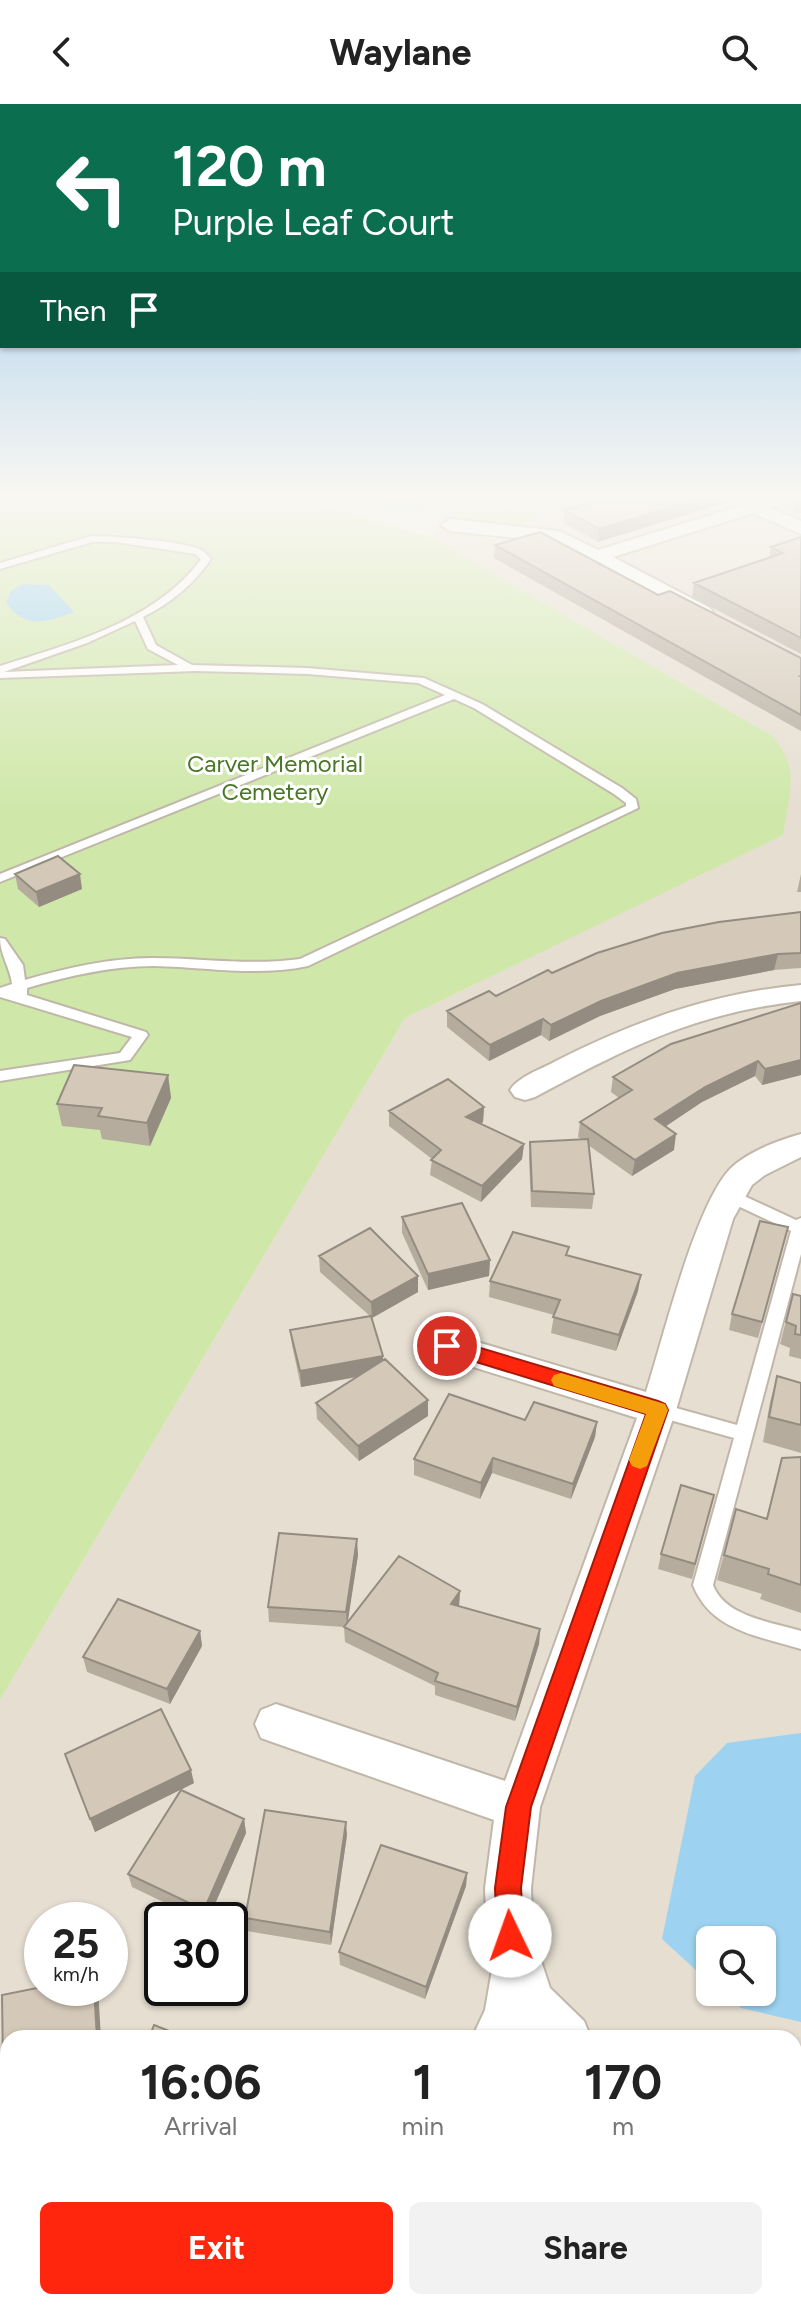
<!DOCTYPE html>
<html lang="en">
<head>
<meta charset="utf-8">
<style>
	:root { --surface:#fff; --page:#f2f2f2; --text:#222; --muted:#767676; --accent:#ff260d }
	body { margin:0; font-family:Figtree,sans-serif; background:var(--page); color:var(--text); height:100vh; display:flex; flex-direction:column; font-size:30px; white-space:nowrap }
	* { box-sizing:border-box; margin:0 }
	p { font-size:26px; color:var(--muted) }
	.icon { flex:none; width:44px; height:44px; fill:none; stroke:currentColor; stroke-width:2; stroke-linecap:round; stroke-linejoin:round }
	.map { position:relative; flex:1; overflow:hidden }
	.side { position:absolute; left:0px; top:1926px; width:802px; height:280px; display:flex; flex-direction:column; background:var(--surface); border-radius:24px 24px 0 0; box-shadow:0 2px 6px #0004 }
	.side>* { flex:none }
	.top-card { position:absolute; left:0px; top:0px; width:802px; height:244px; box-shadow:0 2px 6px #0004; background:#0b6e4f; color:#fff; overflow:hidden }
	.buttons { position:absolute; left:696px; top:1822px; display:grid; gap:16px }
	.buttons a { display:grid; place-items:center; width:80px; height:80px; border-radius:12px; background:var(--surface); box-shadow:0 2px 6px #0004; font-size:40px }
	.speed { position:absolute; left:24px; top:1798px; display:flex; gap:16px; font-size:40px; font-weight:700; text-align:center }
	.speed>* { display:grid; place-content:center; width:104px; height:104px; border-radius:50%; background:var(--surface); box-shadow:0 2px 6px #0004; line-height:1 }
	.speed small { font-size:20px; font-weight:400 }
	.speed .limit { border:4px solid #111; border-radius:12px; background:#fff; color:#111 }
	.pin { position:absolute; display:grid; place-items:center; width:68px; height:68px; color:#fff; margin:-34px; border:4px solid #fff; border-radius:50%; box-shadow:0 2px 8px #0007 }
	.me { position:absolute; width:88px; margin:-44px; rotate:357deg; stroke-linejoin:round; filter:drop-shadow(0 0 6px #0008) }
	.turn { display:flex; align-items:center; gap:28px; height:168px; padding:0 40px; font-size:36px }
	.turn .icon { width:104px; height:104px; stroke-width:2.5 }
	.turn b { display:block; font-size:56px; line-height:68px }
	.then { display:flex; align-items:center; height:76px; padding:0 40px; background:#0003; gap:16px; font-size:30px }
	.eta { display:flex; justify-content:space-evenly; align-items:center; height:136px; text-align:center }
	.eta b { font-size:48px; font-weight:700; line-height:56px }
	.button { display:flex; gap:16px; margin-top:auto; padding:16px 40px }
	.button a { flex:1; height:92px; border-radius:12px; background:var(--accent); color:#fff; font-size:32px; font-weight:700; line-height:92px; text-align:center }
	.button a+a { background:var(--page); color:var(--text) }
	header { display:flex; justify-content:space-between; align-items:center; height:104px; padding:0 40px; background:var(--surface); font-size:36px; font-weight:700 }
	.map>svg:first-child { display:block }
</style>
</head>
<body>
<header><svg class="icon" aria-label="back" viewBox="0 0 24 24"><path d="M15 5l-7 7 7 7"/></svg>Waylane<svg class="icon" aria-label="search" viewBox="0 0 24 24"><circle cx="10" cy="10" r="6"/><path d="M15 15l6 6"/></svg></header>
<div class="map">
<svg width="801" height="2206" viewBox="0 0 801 2206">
	<rect width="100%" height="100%" fill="#f2ede3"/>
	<path fill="#e6ded1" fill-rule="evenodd" d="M456 393H801V2206H0V1596L405 914 783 730 771 631 432 434ZM42 1816H110V1884H42ZM162 1816H230V1884H162ZM710 1836H762V1888H710ZM8 1934H794V2198H8Z"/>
	<path fill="#cfe8aa" d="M38 393H295L432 434 771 631C801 662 789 691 783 731L405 914 0 1596V402Z
		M465 393H544L532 421 454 414Z"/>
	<path fill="#e2dfdc" d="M794 2117 801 2120V2206H679L665 2200 794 2198Z"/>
	<path fill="#9dd3f1" d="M344 393H438L435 401C398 415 380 405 344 393Z
		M22 480 49 481 74 508C47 518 26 526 6 499L11 487Z
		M801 1629V1918L741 1904 721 1888H762V1836H710V1879L662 1835 695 1672 727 1639Z"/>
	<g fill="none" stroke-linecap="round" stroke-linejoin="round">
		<g stroke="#c0b7a9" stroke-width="4">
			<path id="lane" d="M91 432C113 432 184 437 201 446 204 447 209 453 211 455 193 481 171 499 143 513L156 541 192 561 307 564 424 574 482 600 622 684 636 695 638 704 308 862C257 873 205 863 154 862 111 862 68 872 27 884V891L146 928 148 931 130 956 0 977V967L120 949 132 933 0 893V884L12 880C10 863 0 851 0 834L5 835 23 861 25 876C66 864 110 854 152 854 202 854 250 862 300 855L626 702V699L614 690 474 604 454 595 0 778V770L445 591 418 579 307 570 196 567 0 574V562C69 540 157 517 201 455L195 450 176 447 116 438H92L0 465V459ZM135 517 148 545 178 561 4 568 87 539Z
				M729 1085 796 1116 801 1114V1150L713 1481C725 1513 772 1518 801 1527V1545C759 1532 711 1527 693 1481L734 1334 652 1311 649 1306 652 1301 658 1299 737 1321 791 1127 723 1095 721 1091Z"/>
		</g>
		<g stroke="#c0b7a9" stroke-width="4">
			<path id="street" d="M769 393H795L792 397 770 404 801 417V430L753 409 613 453 710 504 713 508 710 512 703 514 555 438 450 427 441 421 450 415 559 427 598 446Z
				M801 881V897C697 908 626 944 535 993L525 996 515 993 510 986C519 972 542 965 556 957 635 917 713 889 801 881Z
				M801 1030V1053L765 1071 752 1081 733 1115 676 1306 540 1703 531 1784 533 1832 550 1884 584 1917 591 1934H532L526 1927 522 1934H472L485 1906 493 1860 487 1832 485 1784 494 1716 261 1634 255 1620 261 1606 276 1600 505 1677 637 1314 435 1251 430 1242 435 1233 447 1229 646 1288C663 1235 695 1102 730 1065 747 1048 779 1036 801 1030Z
				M794 2161 801 2164V2206H775L771 2198H794Z
				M51 2198H118L121 2206H54Z
				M344 2198H399L396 2206H341Z"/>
		</g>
		<use href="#lane" fill="#fff" fill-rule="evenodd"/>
		<use href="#street" fill="#fff" fill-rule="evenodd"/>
	</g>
	<path fill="#b6ac9e" d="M612 393 598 438 563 419 564 406Z
		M795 393H801V409L793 406Z
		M801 433V550L692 493 694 479 769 454 771 443Z
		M495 441 658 491 801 554V627L494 454Z
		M15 770 82 785 39 803 18 785Z
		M801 770V788H797Z
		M801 808V864L774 866 675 885 600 912 549 937 541 931 489 957 447 923V907L496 892 552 869Z
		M801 899V971L762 981 755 972 702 998 665 1022 674 1046 632 1072 588 1041 594 1090 592 1105 531 1103 529 1054 530 1038 581 1035 578 1033 580 1018 619 994 611 988 613 973Z
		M168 971 171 994 150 1042 102 1035 100 1026 62 1022 57 1000Z
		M484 1003 483 1018 481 1020 524 1040 522 1055 481 1098 430 1071 432 1055 389 1022V1007Z
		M402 1113 490 1156 489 1172 428 1186 402 1129Z
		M784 1139 758 1234 729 1226 732 1210Z
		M319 1152 418 1172V1188L372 1214 383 1257 428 1296V1312L359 1357 317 1315 316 1299 358 1273 301 1283 292 1241 290 1226 370 1212 320 1168Z
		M568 1152 638 1187 616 1247 551 1229 554 1211 489 1193 490 1177Z
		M793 1190 801 1192V1255L789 1252 790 1244 780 1240Z
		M777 1272 801 1279V1349L763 1338 770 1298Z
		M525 1316 597 1318 595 1333 571 1395 492 1369 480 1395 414 1371V1355Z
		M801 1353V1509L760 1495 762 1490 717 1476 736 1405 766 1415 782 1354Z
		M714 1391 692 1475 658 1465 661 1450Z
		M358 1451 347 1519 460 1487 459 1502 540 1525 539 1540 515 1617 435 1591V1582L345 1538 344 1523 269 1518 268 1503Z
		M200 1527 202 1542 170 1600 87 1568 83 1553Z
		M65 1650 194 1679 181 1686 244 1715 246 1729 208 1816H201L132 1783 128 1770 180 1686 95 1728Z
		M347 1731 331 1841 247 1827 245 1814Z
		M467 1769 466 1782 425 1895 340 1861 339 1848Z
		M799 2004H801V2084L798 2083 794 2077V2012Z"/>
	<path fill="#948c81" d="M704 393H744L598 438 599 425Z
		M80 770 82 785 39 803 36 788Z
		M778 850 774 866 675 885 600 912 549 937 551 921 601 897 677 869Z
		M543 915 541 931 489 957 490 941Z
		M801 956V971L762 981 765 965Z
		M758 957 755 972 702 998 653 1031 655 1015 705 983Z
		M168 971 171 994 150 1042 147 1019Z
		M484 1003 483 1018 465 1029 466 1013Z
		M676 1030 674 1046 632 1072 635 1056Z
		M524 1040 522 1055 481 1098 482 1082Z
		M490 1156 489 1172 428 1186V1170Z
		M641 1171 638 1187 616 1247 619 1231Z
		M418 1172V1188L372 1214 371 1198Z
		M383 1252V1268L301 1283 300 1267Z
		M428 1296V1312L359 1357 358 1342Z
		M597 1318 595 1333 571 1395 573 1380Z
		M493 1354 492 1369 480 1395 481 1379Z
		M357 1435 358 1451 347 1523 346 1508Z
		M460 1487 459 1502 451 1500Z
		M540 1525 539 1540 515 1617 517 1603Z
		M200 1527 202 1542 170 1600 167 1585Z
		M191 1666 194 1679 95 1728 90 1715Z
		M244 1715 246 1729 208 1816H206L204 1806Z
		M346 1718 347 1731 331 1841 330 1828Z
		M467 1769 466 1782 425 1895 426 1883Z
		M94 1884H98L101 1934H97Z"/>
	<path fill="#d4c8b8" stroke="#948c81" stroke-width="2" d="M612 393H704L599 425 564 406Z
		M540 428 658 491 670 487 801 554V571L800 572H801V611L495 441Z
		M801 433V534L694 479 783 449 771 443Z
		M58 752 80 770 36 788 15 770Z
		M801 808V849L778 850 677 869 601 897 551 921 543 915 490 941 447 907 489 887 496 892 548 866 552 869 597 849 662 829 719 818Z
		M801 899V956L765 965 758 957 705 983 655 1015 676 1030 635 1056 580 1018 632 986 613 973 671 940Z
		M74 961 168 971 147 1019 98 1012 102 1004 57 1000Z
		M448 975 484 1003 466 1013 524 1040 482 1082 431 1056 441 1046 389 1007Z
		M588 1035 594 1090 532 1087 530 1038Z
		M462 1099 490 1156 428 1170 402 1113Z
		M760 1117 788 1123 762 1218 732 1210Z
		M370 1124 418 1172 371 1198 319 1152Z
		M513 1128 569 1143 566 1151 641 1171 619 1231 553 1213 560 1196 490 1177Z
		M793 1190 801 1192V1231L795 1230 796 1222 786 1218Z
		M371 1212 383 1252 300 1267 290 1226Z
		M385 1255 428 1296 358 1342 316 1299Z
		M777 1272 801 1279V1321L769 1313Z
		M449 1290 525 1316 534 1298 597 1318 573 1380 493 1354 481 1379 414 1355Z
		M801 1353V1481L768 1470 769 1465 724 1451 736 1405 767 1415 782 1354Z
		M681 1381 714 1391 695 1460 661 1450Z
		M279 1429 357 1435 346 1508 268 1503Z
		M399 1452 460 1487 451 1500 540 1525 517 1603 435 1577 438 1569 344 1523Z
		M118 1495 200 1527 167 1585 83 1553Z
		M161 1605 191 1666 90 1715 65 1650Z
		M181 1686 244 1715 204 1806 128 1770Z
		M265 1706 346 1718 330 1828 245 1814Z
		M381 1741 467 1769 426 1883 339 1848Z
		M42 1883 94 1884 97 1934H8V2027L4 2028 2 1891Z
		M154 1921 187 1934H149Z
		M799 2004H801V2061L794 2058V2015L797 2016Z"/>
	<linearGradient id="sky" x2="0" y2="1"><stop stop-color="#8ac0ec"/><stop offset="0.56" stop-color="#f9f7f2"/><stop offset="1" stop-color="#f9f7f2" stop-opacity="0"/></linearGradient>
	<rect width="801" height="702" fill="url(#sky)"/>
	<path fill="#ff260d" stroke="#a61908" stroke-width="2" d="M447 1234 658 1297 665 1300 668 1306 531 1703 521 1784 524 1832 520 1841 510 1845 501 1841 497 1832 495 1784 506 1703 646 1310 440 1247 437 1242 440 1236Z"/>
	<path fill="#f59e0b" d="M561 1269 665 1300 668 1306 647 1362 640 1365 632 1362 629 1356 646 1310 554 1282 551 1276 554 1271Z"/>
	<g text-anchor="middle" stroke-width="6" stroke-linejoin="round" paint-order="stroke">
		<g font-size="24" fill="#487626" stroke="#fff">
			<text x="275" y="668">Carver Memorial<tspan x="275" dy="28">Cemetery</tspan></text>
		</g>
	</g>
</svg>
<div class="buttons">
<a><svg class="icon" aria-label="search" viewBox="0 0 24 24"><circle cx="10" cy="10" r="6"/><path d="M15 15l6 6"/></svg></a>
</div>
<div class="speed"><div>25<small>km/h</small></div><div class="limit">30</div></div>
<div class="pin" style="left:447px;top:1242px;background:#d93025"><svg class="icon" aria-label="arrive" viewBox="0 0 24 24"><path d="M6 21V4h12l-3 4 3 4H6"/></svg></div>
<svg class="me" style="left:510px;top:1832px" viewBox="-20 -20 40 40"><circle r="19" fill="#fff"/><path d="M0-13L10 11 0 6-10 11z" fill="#ff260d"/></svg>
<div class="top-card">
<div class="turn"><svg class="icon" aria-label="left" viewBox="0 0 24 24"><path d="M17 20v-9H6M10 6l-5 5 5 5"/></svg><div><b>120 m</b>Purple Leaf Court</div></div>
<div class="then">Then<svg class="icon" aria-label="arrive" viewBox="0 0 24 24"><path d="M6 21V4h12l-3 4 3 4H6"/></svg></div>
</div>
<section class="side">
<div class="eta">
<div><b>16:06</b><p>Arrival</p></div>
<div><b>1</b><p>min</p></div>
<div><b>170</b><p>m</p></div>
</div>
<div class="button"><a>Exit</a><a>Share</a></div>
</section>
</div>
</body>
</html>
